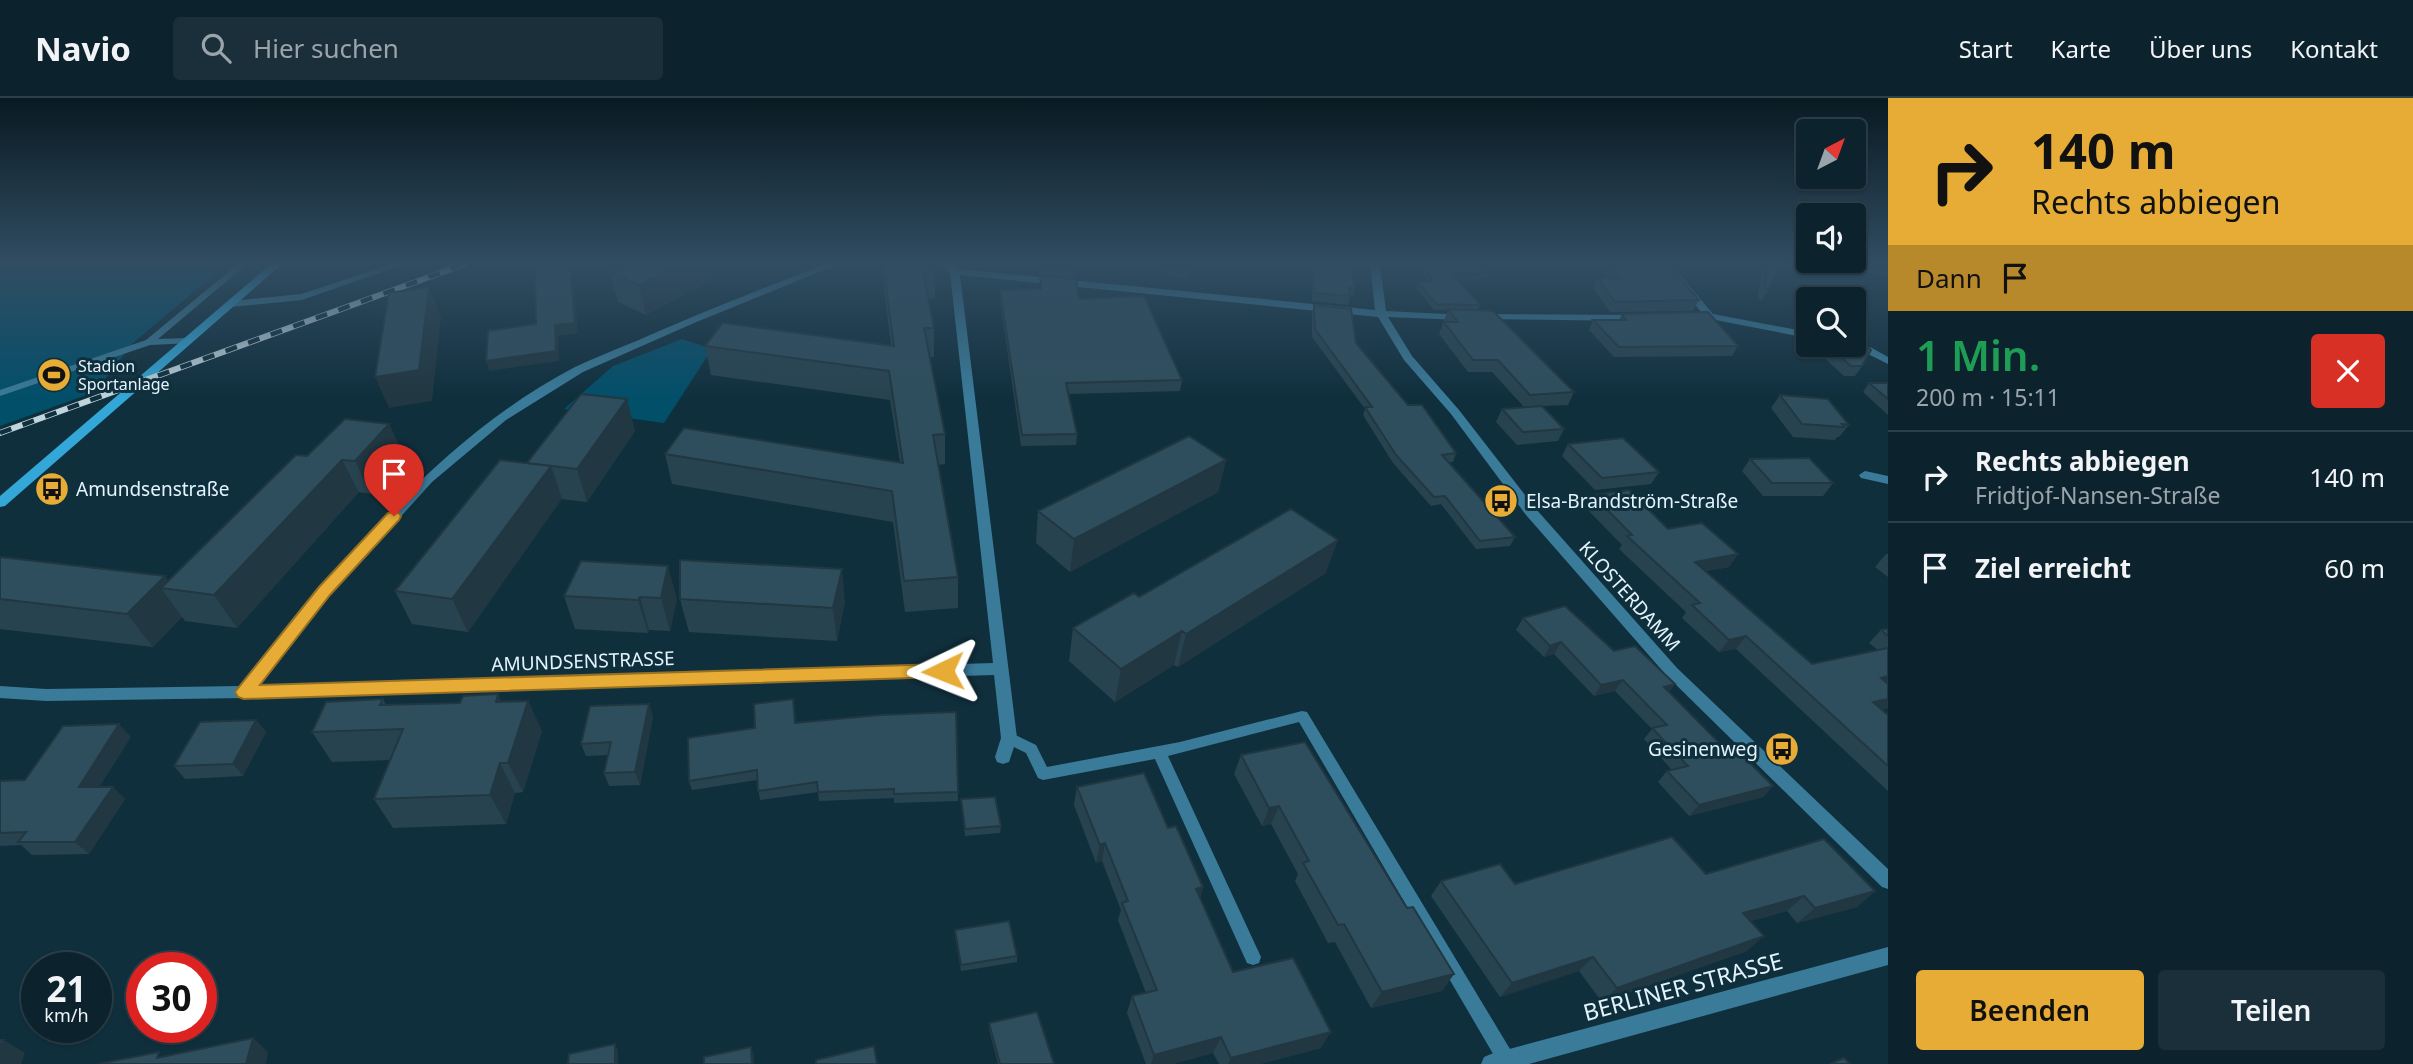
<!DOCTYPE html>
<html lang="de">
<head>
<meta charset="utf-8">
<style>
	:root { --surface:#0c232e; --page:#1a2f3a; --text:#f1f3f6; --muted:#9aa4aa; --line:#2c404a; --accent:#e6ac36 }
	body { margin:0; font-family:"Noto Sans",sans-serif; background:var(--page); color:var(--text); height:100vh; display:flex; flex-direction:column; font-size:26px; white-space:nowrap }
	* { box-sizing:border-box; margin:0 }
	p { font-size:23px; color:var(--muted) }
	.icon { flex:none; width:38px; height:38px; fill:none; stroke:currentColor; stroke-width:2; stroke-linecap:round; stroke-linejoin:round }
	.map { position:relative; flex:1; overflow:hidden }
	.sheet { display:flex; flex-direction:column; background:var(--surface); width:525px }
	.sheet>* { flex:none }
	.top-card { background:#e6ac36; color:#111; overflow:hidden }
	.needle { width:46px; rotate:41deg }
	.tools { position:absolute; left:1796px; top:21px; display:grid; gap:14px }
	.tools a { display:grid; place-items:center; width:70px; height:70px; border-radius:7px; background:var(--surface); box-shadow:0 2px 5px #0004,0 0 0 2px var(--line); font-size:35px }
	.speed { position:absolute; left:21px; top:854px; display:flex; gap:14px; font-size:35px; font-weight:700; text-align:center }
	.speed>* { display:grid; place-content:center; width:91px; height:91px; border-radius:50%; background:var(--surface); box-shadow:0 2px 5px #0004,0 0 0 2px var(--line); line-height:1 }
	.speed small { font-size:18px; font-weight:400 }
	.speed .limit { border:10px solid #d22; background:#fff; color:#111 }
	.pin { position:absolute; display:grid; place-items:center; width:60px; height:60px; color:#fff; margin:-72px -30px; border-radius:50% 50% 50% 0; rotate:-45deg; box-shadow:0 0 7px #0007 }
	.pin .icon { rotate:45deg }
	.me { position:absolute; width:77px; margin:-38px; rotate:268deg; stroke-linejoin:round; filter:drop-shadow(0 0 5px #0008) }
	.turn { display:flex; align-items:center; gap:24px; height:147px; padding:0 28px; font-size:32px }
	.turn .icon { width:91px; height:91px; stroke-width:2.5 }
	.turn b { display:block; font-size:49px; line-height:60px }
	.then { display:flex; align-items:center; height:66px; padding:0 28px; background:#0003; gap:14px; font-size:26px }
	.round { display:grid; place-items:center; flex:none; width:74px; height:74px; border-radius:7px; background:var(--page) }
	.summary { display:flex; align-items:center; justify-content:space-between; height:119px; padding:0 28px }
	h1 { font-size:42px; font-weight:600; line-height:52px; color:#1e9e55 }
	.button { display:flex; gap:14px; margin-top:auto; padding:14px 28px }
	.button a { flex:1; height:80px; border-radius:7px; background:var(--accent); color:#111; font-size:28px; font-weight:600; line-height:80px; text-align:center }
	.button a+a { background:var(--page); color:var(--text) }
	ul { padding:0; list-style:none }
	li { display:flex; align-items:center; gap:21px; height:91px; padding:0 28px; border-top:2px solid var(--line) }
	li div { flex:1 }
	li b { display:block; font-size:26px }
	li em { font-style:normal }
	header { display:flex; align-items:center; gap:42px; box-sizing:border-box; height:98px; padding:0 35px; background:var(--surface); border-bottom:2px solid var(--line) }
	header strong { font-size:33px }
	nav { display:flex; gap:38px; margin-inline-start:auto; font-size:24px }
	.search { width:490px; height:63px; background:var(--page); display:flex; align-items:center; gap:18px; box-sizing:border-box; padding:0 24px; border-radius:7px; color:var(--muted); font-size:26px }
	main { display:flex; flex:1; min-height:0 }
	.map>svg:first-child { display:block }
</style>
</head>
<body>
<header>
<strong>Navio</strong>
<div class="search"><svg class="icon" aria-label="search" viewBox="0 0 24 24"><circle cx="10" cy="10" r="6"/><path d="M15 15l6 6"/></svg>Hier suchen</div>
<nav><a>Start</a><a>Karte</a><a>Über uns</a><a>Kontakt</a></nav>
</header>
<main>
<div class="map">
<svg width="1888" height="966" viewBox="0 0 1888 966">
	<rect width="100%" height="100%" fill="#102f3d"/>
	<path fill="#024f6a" d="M0 166H227L133 245 95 294 0 328Z
		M682 241 712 251 664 325 564 311 613 268Z"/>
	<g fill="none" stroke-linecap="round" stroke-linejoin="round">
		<path fill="#3a7b99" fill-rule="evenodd" d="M238 166H247L158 241 188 240 191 241V245L150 247 0 298V292L146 242Z
			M392 166H405L302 202 231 209 227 206 231 203 301 196Z
			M1302 613 1307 614 1513 956 1516 962 1514 966H1499L1299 624 1168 658 1261 859 1259 865 1253 867 1247 865 1155 661 1043 682 1038 680 1026 655 1004 644 1002 640 1004 636 1009 634 1036 647 1047 669 1180 644Z"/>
		<path fill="#3a7b99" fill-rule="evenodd" d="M825 166H839L694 225 583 274 506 322 432 384 330 497 258 588 993 565 950 175 941 166H952L958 171 1375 212 1370 166H1380L1386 213 1467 217 1468 219 1463 222 1388 219 1412 258 1459 312 1536 411 1677 570 1888 771V791L1882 789 1667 578 1526 417 1451 316 1404 262 1378 219 960 177 1017 640 1009 664 1003 666 997 664 995 659 1001 640 994 577 244 600 46 603 0 600V588L46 591 240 588C337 469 436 342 575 269 594 260 614 252 634 244 697 216 761 191 825 166Z
			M1661 166H1671L1713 216 1808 234V240L1710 221H1689V217L1702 215Z
			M1483 216 1638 217 1643 220 1638 223 1479 221 1478 219Z
			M1853 245 1872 250 1888 259V266L1864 254 1841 247Z
			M1865 373 1888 378V386L1861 380 1859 377Z
			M1888 849V867L1529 966H1481L1484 959 1491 956Z"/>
		<path fill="#33a7d8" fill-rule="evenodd" d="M271 166H282L5 408 0 409V398Z"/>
		<g stroke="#c0d4dd" stroke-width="6">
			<path id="rail" d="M0 335 465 166"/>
		</g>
		<use href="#rail" stroke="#102f3d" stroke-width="4.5" stroke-dasharray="12" stroke-linecap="butt"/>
	</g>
	<path fill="#284350" d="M317 166H368L363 172 351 174 319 170Z
		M627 166H734V170L646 217 618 204 610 174Z
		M881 166H933L935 173V200L928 201 934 230V259H930L945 336V366L938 367 958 479V510L905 514 893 424 672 386 665 356 900 364 890 302 711 277 705 248 891 247Z
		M1038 166H1075L1074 180 1039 176Z
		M1153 166H1207L1188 183 1152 172Z
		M1307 166H1350L1355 190 1353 199 1350 198 1348 207 1312 203 1311 168 1307 167Z
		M1420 166H1481L1490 175 1487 181 1458 182 1480 207 1478 212 1574 294 1568 307 1542 308 1564 331 1558 343 1517 347 1496 324 1502 311 1524 309 1492 274H1468L1439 236 1448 212H1434L1416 190 1418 184 1427 183Z
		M1597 166H1668L1699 202 1693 213 1610 214 1593 190 1598 180H1607Z
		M1762 166H1780L1769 191 1762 202 1758 201Z
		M1850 166H1888V181Z
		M1040 177 1079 201 1182 282 1180 293 1068 296 1077 336 1076 347 1021 348 1000 202V192L1040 191Z
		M1314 207 1356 245 1408 307 1456 355 1453 364H1449L1515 439 1510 448 1476 451 1441 406 1431 408 1393 365 1363 317 1365 311 1312 239V215Z
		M1808 209V232L1801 230Z
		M1622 216 1738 248 1732 258 1614 259 1589 232 1593 222H1619Z
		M1810 247H1853L1862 268 1855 278H1844Z
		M1869 285H1888V317L1863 294Z
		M1780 297 1849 327 1839 339H1837L1835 342 1793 339 1771 310Z
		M389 326 404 358 371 396 359 394 237 530 185 523 182 519 153 549 0 531V459L169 483Z
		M635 333 587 404 561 401 468 534 412 526 395 493 527 365Z
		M1568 346 1659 374 1651 386 1595 392 1562 358Z
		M1750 361 1833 385 1823 398H1763L1742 373Z
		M1226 362 1218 394 1070 474 1036 445 1038 413Z
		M1593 397 1668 431 1738 456 1729 469 1706 473 1812 566 1878 552 1869 545 1881 532 1888 531V610L1882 612 1888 617V693L1736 551 1719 554 1682 520 1686 514 1619 451 1622 447 1585 409Z
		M1886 456H1888V479L1875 469Z
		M581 463 677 501 670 533 649 532 648 535 575 531 564 498Z
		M1326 475 1178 569 1174 567 1115 604 1069 563 1073 530 1139 499Z
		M680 501 845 504 837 543 689 534Z
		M1523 520 1614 553 1675 586 1669 594 1731 657 1773 688 1763 699 1689 718 1658 684 1667 673 1672 672 1644 641 1652 631 1615 593 1594 598 1554 556 1544 559 1516 532Z
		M383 601 386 607 528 603 542 633 523 694 515 695 506 726 393 730 374 701 390 662 332 664 312 634Z
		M793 601 796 625 956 614 958 703 894 705V700L819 703 818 694 760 702 757 682 692 692 689 683 755 630Z
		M649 606 653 619 640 687 609 688 604 675 608 657 586 658 581 646Z
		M256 622 266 634 243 678 185 681 174 668Z
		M131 639 99 689 125 701 89 756 32 757 21 747 0 748V683L25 682Z
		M1241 657 1407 810 1454 876 1442 893 1371 910 1335 844 1328 845 1295 783 1298 776 1271 726 1262 728 1234 676Z
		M1077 689 1168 730 1203 789 1200 800 1233 874 1321 950 1260 966H1219L1213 955 1173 966H1146L1127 915 1132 898 1146 895 1118 822 1121 812 1102 763 1096 765 1074 707Z
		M961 701 1001 728 1000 735 965 738Z
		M1706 776 1875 793 1857 809 1797 825 1787 813 1751 823 1747 853 1602 904 1579 873 1500 899 1431 798 1441 783 1515 786Z
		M955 832 1017 858V864L961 873 955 838Z
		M989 925 1054 966H998L989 931Z"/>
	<path fill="#213741" d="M347 166H368L363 172 351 174Z
		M570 166H572L578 235 558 238 559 263 489 273 486 263 555 227Z
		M681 166H734V170L646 217 639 187Z
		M1191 166H1207L1188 183Z
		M429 189 441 219 432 303 389 310 375 279Z
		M627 301 635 333 587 404 577 371Z
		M389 326 404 358 371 396 355 363Z
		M342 362 359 394 237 530 214 497Z
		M1226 362 1218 394 1070 474 1074 441Z
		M551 368 562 401 468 534 452 501Z
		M1338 442 1326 475 1178 569 1186 536Z
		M1738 456 1729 469 1687 477 1695 464Z
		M668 468 677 501 670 533 661 500Z
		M842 471 845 504 837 543 833 510Z
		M165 478 175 492 161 490 182 519 153 549 127 516Z
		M640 499 649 532 648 535 638 502Z
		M1182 533 1174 567 1115 604 1121 571Z
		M1746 538 1736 551 1719 554 1729 542Z
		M1561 544 1554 556 1544 559 1550 548Z
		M1888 578V588L1881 580Z
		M1623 582 1615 593 1594 598 1601 587Z
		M1675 586 1666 597 1664 589Z
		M498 596 512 626 496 604Z
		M1888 601V610L1861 617 1873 604Z
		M528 603 542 633 523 694 508 665Z
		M649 606 653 619 640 687 635 674Z
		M256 622 266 634 243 678 233 666Z
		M119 626 131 639 91 702 79 689Z
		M500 665 515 695 506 726 490 697Z
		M1773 688 1763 699 1689 718 1699 707Z
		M113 689 125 701 89 756 75 744Z
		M1279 708 1271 726 1262 728 1269 710Z
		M1105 745 1102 763 1096 765 1100 747Z
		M1203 789 1197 807 1196 791Z
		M1875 793 1857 809 1797 825 1815 810Z
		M1804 798 1787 813 1727 830 1743 815Z
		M1764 838 1747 853 1602 904 1617 890Z
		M1593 859 1579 873 1500 899 1512 885Z
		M1454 876 1442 893 1371 910 1382 894Z
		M1331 934 1321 950 1260 966H1228L1231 960Z
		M1221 939 1213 955 1173 966H1151L1154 957Z
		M253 940 268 954 266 966H246Z
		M4 942 25 955 21 966H0V950Z
		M615 946 618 952V966H615Z
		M751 949 754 957V966H752Z"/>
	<path fill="#2f4e5d" stroke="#213741" stroke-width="2" d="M535 166H570L575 225 555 227 556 253 486 263 488 233 536 226Z
		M627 166H681L639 187 610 174Z
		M883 166H933L935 173H923L934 230H924L945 336 933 337 958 479 904 483 892 393 665 356 684 330 903 365 889 273 705 248 723 225 894 248Z
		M1054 166H1075V168Z
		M1313 166H1350L1355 190H1349L1350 198 1314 195Z
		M1424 166H1481L1490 175 1453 176 1480 207 1436 206 1418 184 1432 183Z
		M1609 166H1668L1699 202 1615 204 1598 180 1620 181Z
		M1767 166H1780L1769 191 1765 190Z
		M1040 177 1076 181 1079 201 1144 198 1182 282 1066 285 1077 336 1022 337 1000 192 1041 191Z
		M429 189 419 272 375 279 389 195Z
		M1314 207 1351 211 1356 245 1408 307H1422L1456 355 1442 357 1515 439 1480 443 1445 398 1434 399 1396 357 1365 309H1372L1315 231Z
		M1448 211 1493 213 1574 294 1530 297 1498 262H1473L1444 224H1458Z
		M1708 214 1738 248 1619 249 1593 222H1626L1622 216Z
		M1853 242 1862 245 1871 252 1862 268H1851L1826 247H1853Z
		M1869 285H1888V301Z
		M581 296 627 301 577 371 527 365Z
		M1780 297 1828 301 1849 327 1842 326 1844 329 1802 326Z
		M1542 308 1564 331 1523 334 1502 311Z
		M345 321 389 326 355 363 342 362 214 497 161 490 296 357 307 358Z
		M1189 338 1226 362 1074 441 1038 413Z
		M1623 340 1659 374 1602 380 1568 346Z
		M1809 360 1833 385H1772L1750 361Z
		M500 362 551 368 452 501 395 493Z
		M1629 392 1668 431 1702 425 1738 456 1695 464 1812 566 1888 550V578L1881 580 1888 586V601L1873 604 1888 617V668L1746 538 1729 542 1692 507 1700 505 1627 438 1632 437 1593 397Z
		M1291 411 1338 442 1186 536 1182 533 1121 571 1073 530 1134 495 1139 499Z
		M0 459 165 478 127 516 0 501Z
		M680 462 842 471 833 510 680 501Z
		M581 463 668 468 661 500 640 499 638 502 564 498Z
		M1565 508 1614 553 1635 548 1675 586 1664 589 1731 657 1740 655 1773 688 1699 707 1667 673 1688 668 1652 630 1667 627 1623 582 1601 587 1561 544 1550 548 1523 520Z
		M1888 531V538L1881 532Z
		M498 596 496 604 528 603 508 665H500L490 697 374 701 403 631 312 634 326 604 383 601 380 607 460 605 463 598Z
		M793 601 795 625 880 617 956 614 958 694 894 696V691L818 694 817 684 758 693 757 672 689 683 688 640 755 630 754 606Z
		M649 606 635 674 604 675 611 644 581 646 590 608Z
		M256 622 233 666 174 668 200 624Z
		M119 626 79 689H113L75 744H18L26 734 0 735V683L25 682 63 628Z
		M1305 644 1407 810 1413 809 1454 876 1382 894 1344 826 1338 827 1303 765 1309 763 1279 708 1269 710 1241 657Z
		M1144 675 1168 730 1176 728 1203 789 1196 791 1233 874 1293 860 1331 934 1231 960 1221 939 1154 957 1132 898 1157 892 1122 805 1128 803 1105 745 1100 747 1077 689Z
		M995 699 1001 728 965 731 961 701Z
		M1672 739 1706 776 1824 741 1875 793 1815 810 1804 798 1743 815 1764 838 1617 890 1593 859 1512 885 1441 783 1500 766 1515 786Z
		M1009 823 1017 858 961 867 955 832Z
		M1037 914 1054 966H1000L989 925Z
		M253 940 246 966H98L159 954 157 960Z
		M0 942H4L0 950Z
		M615 946V966H568L569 956Z
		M874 948 877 966H816V962Z
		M751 949 752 966H704V959Z
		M1844 960 1850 966H1830Z"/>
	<linearGradient id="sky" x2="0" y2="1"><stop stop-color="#091a22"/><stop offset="0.55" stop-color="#314d62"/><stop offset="1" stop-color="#314d62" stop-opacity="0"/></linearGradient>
	<rect width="1888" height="301" fill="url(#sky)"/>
	<path fill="#e6ac36" stroke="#967023" stroke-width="2" d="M394 414 399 415 401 418 399 422 330 497 260 587 943 566 949 568 952 573 949 577 943 579 244 601 238 599 235 594 238 590 319 489 388 415Z"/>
	<defs>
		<g id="stadium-disc" transform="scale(1.75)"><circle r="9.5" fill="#e6ac36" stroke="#102f3d"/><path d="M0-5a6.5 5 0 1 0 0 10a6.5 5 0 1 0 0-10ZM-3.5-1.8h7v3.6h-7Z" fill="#111"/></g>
		<g id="bus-disc" transform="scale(1.75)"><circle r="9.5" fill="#e6ac36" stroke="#102f3d"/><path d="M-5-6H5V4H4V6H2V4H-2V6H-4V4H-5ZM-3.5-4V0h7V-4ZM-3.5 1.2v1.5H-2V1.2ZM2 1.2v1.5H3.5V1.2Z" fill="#111"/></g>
	</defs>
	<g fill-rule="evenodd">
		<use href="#stadium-disc" x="54" y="277"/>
		<use href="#bus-disc" x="52" y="391"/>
		<use href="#bus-disc" x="1501" y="403"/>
		<use href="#bus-disc" x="1782" y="651"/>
	</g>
	<g text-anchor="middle" stroke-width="6" stroke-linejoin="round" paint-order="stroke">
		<g font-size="16" fill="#e3f4fd" stroke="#102f3d" text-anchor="start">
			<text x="78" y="274">Stadion<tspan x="78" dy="18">Sportanlage</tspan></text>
		</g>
		<g font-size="19" fill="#e3f4fd" stroke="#102f3d" text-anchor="start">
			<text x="76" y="398">Amundsenstraße</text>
			<text x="1526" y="410">Elsa-Brandström-Straße</text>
			<text x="1758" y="658" text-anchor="end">Gesinenweg</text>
		</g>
		<g font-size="19" fill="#e3f4fd" stroke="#102f3d">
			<text transform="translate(1630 498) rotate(48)" y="7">KLOSTERDAMM</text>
			<text transform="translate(583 563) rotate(-2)" y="7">AMUNDSENSTRASSE</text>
		</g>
		<g font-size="23" fill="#e3f4fd" stroke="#102f3d">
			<text transform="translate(1683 889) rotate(-15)" y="8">BERLINER STRASSE</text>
		</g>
	</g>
</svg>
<div class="tools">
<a><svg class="needle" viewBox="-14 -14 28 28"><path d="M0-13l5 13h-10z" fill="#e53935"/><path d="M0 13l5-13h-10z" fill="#9aa4aa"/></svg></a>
<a><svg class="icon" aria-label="sound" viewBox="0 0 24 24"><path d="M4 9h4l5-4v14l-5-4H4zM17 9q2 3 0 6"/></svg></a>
<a><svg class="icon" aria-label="search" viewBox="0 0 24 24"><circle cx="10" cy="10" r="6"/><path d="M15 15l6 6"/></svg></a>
</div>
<div class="speed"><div>21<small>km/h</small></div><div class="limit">30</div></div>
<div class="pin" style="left:394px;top:418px;background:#d93025"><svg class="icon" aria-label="arrive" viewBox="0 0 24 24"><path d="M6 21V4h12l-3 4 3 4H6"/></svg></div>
<svg class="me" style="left:943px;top:573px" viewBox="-20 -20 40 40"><path d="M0-17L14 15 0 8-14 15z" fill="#e6ac36" stroke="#fff" stroke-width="4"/></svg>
</div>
<section class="sheet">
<div class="top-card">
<div class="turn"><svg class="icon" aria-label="right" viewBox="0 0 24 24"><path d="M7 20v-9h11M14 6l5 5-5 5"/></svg><div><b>140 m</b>Rechts abbiegen</div></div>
<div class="then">Dann<svg class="icon" aria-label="arrive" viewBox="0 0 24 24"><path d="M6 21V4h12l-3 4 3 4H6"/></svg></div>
</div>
<div class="summary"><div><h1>1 Min.</h1><p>200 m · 15:11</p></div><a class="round" style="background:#d93025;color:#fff"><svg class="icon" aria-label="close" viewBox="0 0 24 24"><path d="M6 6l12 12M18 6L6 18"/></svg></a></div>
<ul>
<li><svg class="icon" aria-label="right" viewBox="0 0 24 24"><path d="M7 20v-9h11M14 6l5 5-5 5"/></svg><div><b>Rechts abbiegen</b><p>Fridtjof-Nansen-Straße</p></div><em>140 m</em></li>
<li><svg class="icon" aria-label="arrive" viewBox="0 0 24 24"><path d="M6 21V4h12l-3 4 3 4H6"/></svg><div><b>Ziel erreicht</b></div><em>60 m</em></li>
</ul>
<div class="button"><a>Beenden</a><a>Teilen</a></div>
</section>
</main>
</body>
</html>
